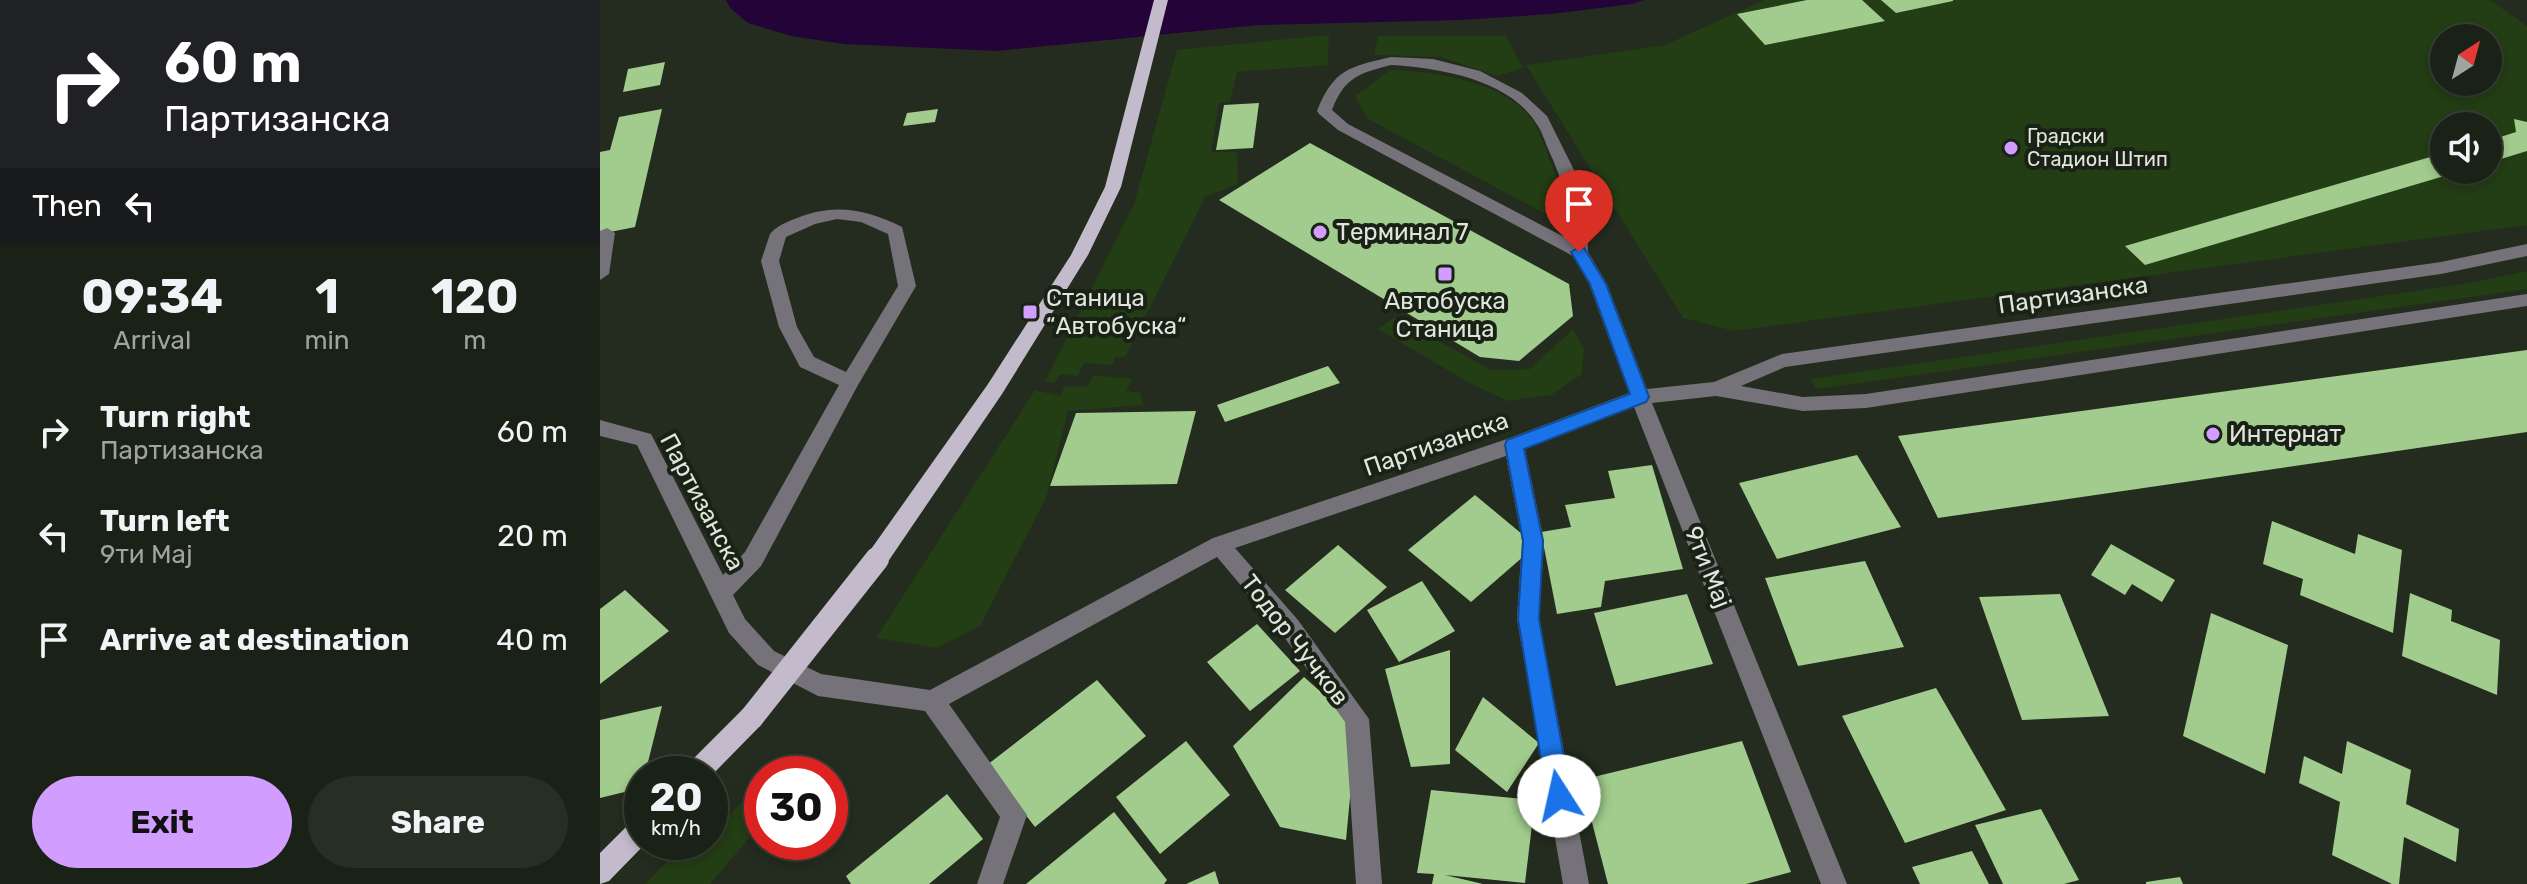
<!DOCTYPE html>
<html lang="en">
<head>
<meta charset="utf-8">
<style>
	:root { --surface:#1a2116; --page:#272e23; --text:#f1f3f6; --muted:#9fa3a1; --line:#383e35; --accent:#d19dfe }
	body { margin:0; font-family:Rubik,sans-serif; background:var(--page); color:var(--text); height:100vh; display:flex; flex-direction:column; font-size:30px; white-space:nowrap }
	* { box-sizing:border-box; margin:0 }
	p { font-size:26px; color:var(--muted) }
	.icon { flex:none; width:44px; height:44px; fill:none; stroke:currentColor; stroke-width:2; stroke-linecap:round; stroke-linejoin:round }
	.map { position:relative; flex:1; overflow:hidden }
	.sheet { display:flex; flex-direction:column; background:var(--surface); width:600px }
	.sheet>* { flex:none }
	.top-card { background:#202124; color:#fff; overflow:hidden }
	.needle { width:52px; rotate:36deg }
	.buttons { position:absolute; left:1830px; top:24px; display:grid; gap:16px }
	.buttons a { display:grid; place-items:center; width:72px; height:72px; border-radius:50%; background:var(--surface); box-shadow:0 4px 12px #0003,0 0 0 2px var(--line); font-size:40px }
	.speed { position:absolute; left:24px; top:756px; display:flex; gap:16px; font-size:40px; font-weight:700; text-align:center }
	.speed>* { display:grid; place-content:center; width:104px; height:104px; border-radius:50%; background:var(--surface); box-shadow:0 4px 12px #0003,0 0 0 2px var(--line); line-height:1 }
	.speed small { font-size:20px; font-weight:400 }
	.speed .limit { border:12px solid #d22; background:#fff; color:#111 }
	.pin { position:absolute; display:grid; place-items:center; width:68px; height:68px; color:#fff; margin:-82px -34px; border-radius:50% 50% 50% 0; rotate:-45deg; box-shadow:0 0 8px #0007 }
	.pin .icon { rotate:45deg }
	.me { position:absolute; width:88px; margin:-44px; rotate:350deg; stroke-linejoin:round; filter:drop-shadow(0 0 6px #0008) }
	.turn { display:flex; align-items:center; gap:28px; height:168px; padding:0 32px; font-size:36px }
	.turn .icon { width:104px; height:104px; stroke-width:2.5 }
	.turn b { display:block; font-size:56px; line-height:68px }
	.then { display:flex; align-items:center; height:76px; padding:0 32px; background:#0003; gap:16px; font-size:30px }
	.eta { display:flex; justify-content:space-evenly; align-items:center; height:136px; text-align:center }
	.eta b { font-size:48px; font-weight:700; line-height:56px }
	.primary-button { display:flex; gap:16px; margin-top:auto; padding:16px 32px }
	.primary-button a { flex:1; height:92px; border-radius:48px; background:var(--accent); color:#111; font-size:32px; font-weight:700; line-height:92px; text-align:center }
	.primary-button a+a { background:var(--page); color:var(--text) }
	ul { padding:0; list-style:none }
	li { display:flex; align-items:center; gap:24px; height:104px; padding:0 32px }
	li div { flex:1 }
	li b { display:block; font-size:30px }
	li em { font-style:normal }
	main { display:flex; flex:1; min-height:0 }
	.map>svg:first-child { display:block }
</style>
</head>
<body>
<main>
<section class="sheet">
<div class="top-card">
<div class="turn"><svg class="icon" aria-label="right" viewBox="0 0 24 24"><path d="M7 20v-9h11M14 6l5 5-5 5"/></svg><div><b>60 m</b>Партизанска</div></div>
<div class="then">Then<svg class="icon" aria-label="left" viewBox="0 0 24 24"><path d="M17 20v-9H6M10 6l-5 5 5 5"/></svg></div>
</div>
<div class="eta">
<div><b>09:34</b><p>Arrival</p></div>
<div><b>1</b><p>min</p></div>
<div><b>120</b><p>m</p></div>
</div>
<ul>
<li><svg class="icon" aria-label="right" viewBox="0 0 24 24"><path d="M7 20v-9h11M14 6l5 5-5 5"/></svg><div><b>Turn right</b><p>Партизанска</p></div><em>60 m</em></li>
<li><svg class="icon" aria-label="left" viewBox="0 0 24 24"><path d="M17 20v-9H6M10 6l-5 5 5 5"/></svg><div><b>Turn left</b><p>9ти Мај</p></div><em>20 m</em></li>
<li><svg class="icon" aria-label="arrive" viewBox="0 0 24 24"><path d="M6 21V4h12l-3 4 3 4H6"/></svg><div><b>Arrive at destination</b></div><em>40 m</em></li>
</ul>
<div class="primary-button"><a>Exit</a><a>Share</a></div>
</section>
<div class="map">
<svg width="1927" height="884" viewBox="0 0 1927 884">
	<rect width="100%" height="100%" fill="#232c1e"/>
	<path fill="#233d15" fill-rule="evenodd" d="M1164 0H1890L1927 26V225L1134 331 1083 318 926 65 1065 45ZM1844 38H1888V82H1844ZM1844 126H1888V170H1844Z
		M729 35 728 65 637 72 630 102 619 103 611 152H637L638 184 605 197 525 357H515L513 365 484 363 478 376 460 374 454 383 445 381 534 204 577 50Z
		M778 36H906L923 68 897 76 841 57 774 55Z
		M790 70C834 71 910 82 935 124 942 136 946 151 951 164 960 184 968 201 968 223L953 218 768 119 755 96Z
		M1927 271V289L1217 389 1210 379 1863 284Z
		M795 317 891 370 930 369 973 329 984 349 982 374 951 395 908 401 866 381 778 329Z
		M494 375 533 379 526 391 541 393 543 405 468 411 446 498 380 626 337 648 276 638 435 390 460 396 465 386 486 387Z
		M162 778V823L110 884H45L86 842H110V833L115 832Z"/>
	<path fill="#240338" d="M126 0H1044L1032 4 951 14 860 20 659 25 396 51 244 44 191 36 148 23 130 8Z"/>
	<path fill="#a1cc8d" d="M1207 0H1262L1285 21 1165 45 1137 14Z
		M1281 0H1353V1L1296 13Z
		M65 62 60 85 23 92 28 69Z
		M659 103 653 148 616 150 624 105Z
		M62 109 35 227 0 234V152L10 150 19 117Z
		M338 109 335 122 303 126 307 113Z
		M1914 119 1927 122V151L1888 163V141L1916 132Z
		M710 143 969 284 973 316 919 361 880 357 619 200Z
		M1844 153V170L1861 171 1545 265 1525 246Z
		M1927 350V432L1338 518 1298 436Z
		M728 366 740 383 625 422 617 405Z
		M596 411 577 484 450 486 476 413Z
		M1257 455 1301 527 1177 559 1139 483Z
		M1052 465 1083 569 1005 581 1001 607 957 614 941 532 971 527 965 505 1015 498 1008 471Z
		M875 495 922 534 924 556 871 602 808 550Z
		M1672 521 1755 554 1758 534 1802 550 1793 633 1700 595 1703 579 1663 564Z
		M1511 544 1575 580 1562 602 1532 584 1525 595 1491 575Z
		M738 545 787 587 735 633 685 590Z
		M1265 561 1304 647 1198 666 1165 578Z
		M822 581 855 631 799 662 767 610Z
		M25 590 69 631 0 684V609Z
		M1810 593 1852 610 1851 621 1900 640 1897 695 1802 656Z
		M1087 594 1113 664 1016 686 994 613Z
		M1460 594 1509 716 1422 720 1379 597Z
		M1611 613 1688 645 1665 774 1583 736Z
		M657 624 700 671 650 711 607 662Z
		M850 650V764L811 767 785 669Z
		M704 677 757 724 746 840 680 827 633 746Z
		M497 680 546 736 435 827 387 765Z
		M1336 688 1406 810 1305 843 1242 716Z
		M883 697 939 743 907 792 855 750Z
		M62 706 45 774H42L41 788 0 798V720Z
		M586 741 630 795 560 854 516 797Z
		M1142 741 1191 872 1146 884H1008L981 780Z
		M1747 741 1811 770 1806 804 1859 829 1856 862 1804 837 1799 884H1792L1732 855 1740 802 1699 783 1704 756 1742 774Z
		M831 790 935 800 925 883 845 875 883 884H832L834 874 817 873Z
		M347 794 383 839 329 884H251L246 876Z
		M1441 809 1479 880 1464 884H1403L1375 825Z
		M514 812 567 880 564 884H426Z
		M1372 851 1389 884H1320L1312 867Z
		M615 871 619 884H586Z
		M1580 877 1583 884H1546V882Z"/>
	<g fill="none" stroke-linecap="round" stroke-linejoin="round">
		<path fill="#757279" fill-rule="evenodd" d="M791 57 833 59 880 71 922 93 947 116 977 176 986 208 988 252 1007 284 1047 389 1114 382 1182 354 1841 262 1927 244V256L1841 274 1185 367 1141 386 1203 397 1266 394 1927 294V306L1266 408 1203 411 1116 396 1052 403 1247 884H1221L1034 407 925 449 944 541 939 619 989 884H963L917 619 922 541 906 456 635 548 698 620 769 719 782 884H756L745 722 682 634 617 557 349 704 427 815 403 884H377L400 817 325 711 218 696 158 665 129 633 37 445 0 436V420L51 434 123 575 145 552 239 385 200 367 179 327 161 261 170 234C176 226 187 222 197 218 234 203 267 209 302 227L316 286 258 385 161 566 133 595 145 619 174 651 221 674 330 690 613 538 907 439 1029 393 989 284 973 256 738 130 719 114 717 111C734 69 749 67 791 57ZM791 65C839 68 908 79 936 123 942 131 945 142 949 151 963 181 970 207 970 240L748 124 732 110C744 78 759 73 791 65ZM237 219 261 222 288 234 298 286 246 372 214 357 197 327 179 261 186 237 215 224Z
			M7 228 15 233 9 274 0 280V231Z"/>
		<path fill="#c3bbcb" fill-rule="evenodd" d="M554 0H568L521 187 488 255 402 394 285 566 277 568 269 566 266 559 269 552 388 384 471 255 505 187Z
			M152 706 161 709 164 717 161 725 110 777V774H83L87 765 143 709Z
			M42 816V842H47L9 881 0 884V853L33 820Z"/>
		<path stroke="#c3bbcb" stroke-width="24" d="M152 717 277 559"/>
	</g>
	<path fill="#1a73e8" stroke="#114b97" stroke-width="2" d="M979 247 984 248 1006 284 1049 397 1046 402 924 449 943 541 939 619 971 796 967 804 959 807 951 804 947 796 918 619 923 541 905 445 907 440 1030 394 990 284 971 252Z"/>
	<g fill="#d19dfe" stroke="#192215" stroke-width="3">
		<circle cx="1411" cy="148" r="8"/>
		<circle cx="720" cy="232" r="8"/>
		<rect x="837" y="266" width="16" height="16" rx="4"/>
		<rect x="422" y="304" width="16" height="16" rx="4"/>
		<circle cx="1613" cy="434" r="8"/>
	</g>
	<g text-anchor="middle" stroke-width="8" stroke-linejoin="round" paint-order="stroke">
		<g font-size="20" fill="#e0e6dd" stroke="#192215" text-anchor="start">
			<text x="1427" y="143">Градски<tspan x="1427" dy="23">Стадион Штип</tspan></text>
		</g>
		<g font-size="24" fill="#e0e6dd" stroke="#192215" text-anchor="start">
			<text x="736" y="240">Терминал 7</text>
			<text x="446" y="306">Станица<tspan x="446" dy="28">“Автобуска“</tspan></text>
			<text x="845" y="309" text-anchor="middle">Автобуска<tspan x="845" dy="28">Станица</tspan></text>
			<text x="1629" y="442">Интернат</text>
		</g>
		<g font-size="24" fill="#e0e6dd" stroke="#192215">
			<text transform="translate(1473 295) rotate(-8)" y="8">Партизанска</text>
			<text transform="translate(836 444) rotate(-19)" y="8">Партизанска</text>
			<text transform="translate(102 502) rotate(62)" y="8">Партизанска</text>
			<text transform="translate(1108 567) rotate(68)" y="8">9ти Мај</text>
			<text transform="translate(695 640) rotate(52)" y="8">Тодор Чучков</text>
		</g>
	</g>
</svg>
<div class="buttons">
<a><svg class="needle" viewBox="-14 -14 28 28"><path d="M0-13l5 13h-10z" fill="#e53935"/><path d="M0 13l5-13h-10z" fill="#9fa3a1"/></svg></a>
<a><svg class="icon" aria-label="sound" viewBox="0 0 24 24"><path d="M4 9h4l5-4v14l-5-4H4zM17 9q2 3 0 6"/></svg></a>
</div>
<div class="speed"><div>20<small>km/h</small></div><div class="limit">30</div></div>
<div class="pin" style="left:979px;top:252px;background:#d93025"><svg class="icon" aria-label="arrive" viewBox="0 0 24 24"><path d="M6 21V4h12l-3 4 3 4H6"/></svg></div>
<svg class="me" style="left:959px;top:796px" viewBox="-20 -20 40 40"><circle r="19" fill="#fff"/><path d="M0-13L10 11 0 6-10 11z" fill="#1a73e8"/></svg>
</div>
</main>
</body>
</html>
